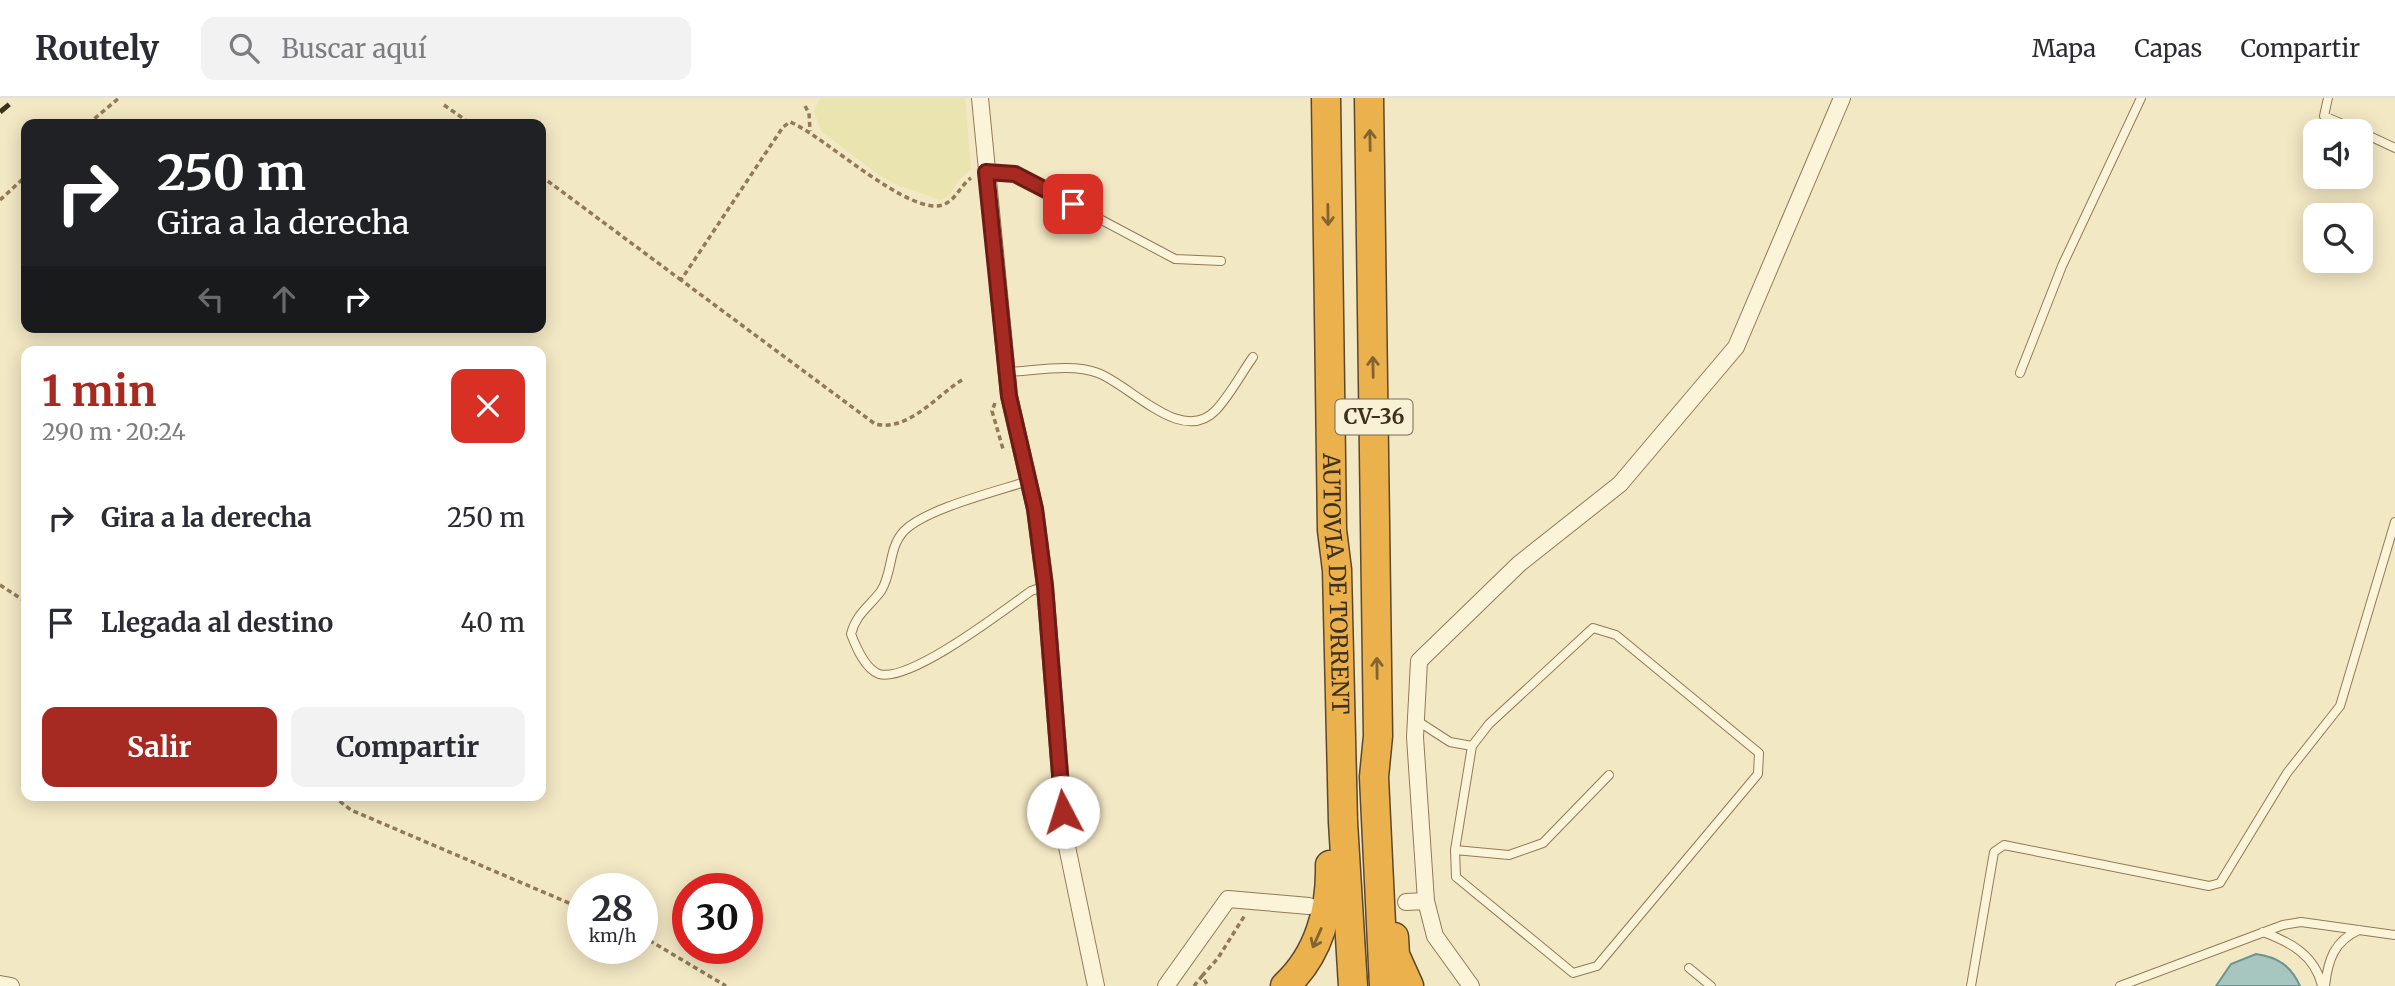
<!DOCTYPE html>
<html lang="es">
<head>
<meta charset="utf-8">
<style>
	:root { --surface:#fff; --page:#f2f2f3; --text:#2b2b33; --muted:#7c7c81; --line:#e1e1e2; --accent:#a62a21 }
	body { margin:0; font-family:Merriweather,serif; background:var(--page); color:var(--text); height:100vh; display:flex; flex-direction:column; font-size:26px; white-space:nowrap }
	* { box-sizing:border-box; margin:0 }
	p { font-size:23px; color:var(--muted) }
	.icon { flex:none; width:38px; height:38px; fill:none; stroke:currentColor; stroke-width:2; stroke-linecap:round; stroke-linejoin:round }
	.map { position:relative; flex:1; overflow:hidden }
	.panel { position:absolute; left:21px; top:248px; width:525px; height:455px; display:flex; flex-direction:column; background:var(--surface); border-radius:14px; box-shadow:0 4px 18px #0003 }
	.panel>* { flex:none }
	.top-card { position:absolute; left:21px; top:21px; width:525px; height:214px; border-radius:14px; box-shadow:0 4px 18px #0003; background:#202124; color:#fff; overflow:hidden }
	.buttons { position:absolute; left:2303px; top:21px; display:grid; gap:14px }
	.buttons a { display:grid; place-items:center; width:70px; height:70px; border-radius:14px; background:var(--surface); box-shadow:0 4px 18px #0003; font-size:35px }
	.speed { position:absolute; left:567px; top:775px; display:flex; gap:14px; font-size:35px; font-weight:700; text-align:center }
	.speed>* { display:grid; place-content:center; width:91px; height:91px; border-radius:50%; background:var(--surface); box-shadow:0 4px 18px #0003; line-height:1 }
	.speed small { font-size:18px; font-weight:400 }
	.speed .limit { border:10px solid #d22; background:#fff; color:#111 }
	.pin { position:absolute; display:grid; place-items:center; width:60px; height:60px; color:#fff; margin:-30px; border-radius:14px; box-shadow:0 4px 10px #0006 }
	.me { position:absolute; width:77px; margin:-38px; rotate:355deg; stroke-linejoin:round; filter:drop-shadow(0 0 5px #0008) }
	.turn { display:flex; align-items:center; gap:24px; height:147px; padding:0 21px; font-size:32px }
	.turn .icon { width:91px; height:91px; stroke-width:2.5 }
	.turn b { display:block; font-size:49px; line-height:60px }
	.lanes { display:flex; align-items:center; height:66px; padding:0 21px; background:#0003; justify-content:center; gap:35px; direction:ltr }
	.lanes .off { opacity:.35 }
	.round { display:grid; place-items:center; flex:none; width:74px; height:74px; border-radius:14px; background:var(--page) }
	.summary { display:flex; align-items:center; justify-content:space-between; height:119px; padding:0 21px }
	h1 { font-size:42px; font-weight:700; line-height:52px; color:var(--accent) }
	.action { display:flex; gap:14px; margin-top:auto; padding:14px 21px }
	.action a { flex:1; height:80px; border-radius:14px; background:var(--accent); color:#fff; font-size:28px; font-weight:700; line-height:80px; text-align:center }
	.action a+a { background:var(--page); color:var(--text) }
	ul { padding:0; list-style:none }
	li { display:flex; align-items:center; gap:21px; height:105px; padding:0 21px }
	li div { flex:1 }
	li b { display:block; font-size:26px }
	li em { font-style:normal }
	header { display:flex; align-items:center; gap:42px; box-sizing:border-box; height:98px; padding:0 35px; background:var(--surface); border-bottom:2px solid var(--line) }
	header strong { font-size:33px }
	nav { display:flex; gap:38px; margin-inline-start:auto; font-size:24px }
	.search { width:490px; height:63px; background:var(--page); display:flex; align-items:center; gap:18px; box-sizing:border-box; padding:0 24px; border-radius:14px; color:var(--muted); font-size:26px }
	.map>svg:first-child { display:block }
</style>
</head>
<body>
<header>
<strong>Routely</strong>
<div class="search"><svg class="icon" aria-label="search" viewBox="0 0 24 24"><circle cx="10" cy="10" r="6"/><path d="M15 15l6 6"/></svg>Buscar aquí</div>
<nav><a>Mapa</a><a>Capas</a><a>Compartir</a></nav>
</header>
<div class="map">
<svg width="2395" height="888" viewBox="0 0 2395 888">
	<rect width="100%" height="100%" fill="#f3e8c4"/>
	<path fill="#e9e4b0" d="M820 0H965L971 71 959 82 950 97 940 102 898 87 879 77 821 33 814 13Z"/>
	<path fill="#a6c6bf" stroke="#6c958e" stroke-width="2" d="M2256 856C2278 859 2291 868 2300 888H2216L2231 866Z"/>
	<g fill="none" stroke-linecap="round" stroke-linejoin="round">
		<g stroke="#907a58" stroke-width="10">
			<path id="lane" d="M2328 0 2324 18 2359 33
				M2361 34 2395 50
				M987 74 1015 76 1175 161 1221 163
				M1007 274C1034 273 1072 265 1098 275 1132 288 1182 348 1216 312 1230 297 1241 276 1253 259
				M2020 275 2062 168 2141 0
				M1028 383C998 393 925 411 904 433 888 450 893 474 881 493 869 509 856 516 851 536 856 549 865 571 879 576 910 585 1004 512 1031 493L1045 488
				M1593 530 1616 537 1759 655 1758 676 1597 868 1573 875 1456 779 1455 752 1472 648 1489 626Z
				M1416 622 1450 644 1472 648
				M1455 752 1509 757 1543 745 1609 677
				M2263 834C2290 844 2315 857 2322 888
				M1689 870 1711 888
				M1971 888 1994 754 2004 747 2209 788 2220 785 2287 675 2340 608 2395 424
				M2120 888 2283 827 2301 824 2395 837
				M2325 888C2328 862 2334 843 2359 832"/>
		</g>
		<g stroke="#907a58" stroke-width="18">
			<path id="street" d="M980 0 1009 298 1035 411 1045 488 1065 739 1096 888
				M1406 804 1426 803
				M0 886 11 888
				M1166 888 1228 801 1309 808
				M1471 888 1435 838 1426 803 1415 639 1419 563 1519 466 1620 386 1736 249 1842 0"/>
		</g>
		<g stroke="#5d472c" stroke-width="31">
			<g id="highway">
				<path id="s1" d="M1326 0 1332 432 1337 472 1343 724 1353 888"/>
				<path d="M1369 0 1378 638 1374 679 1384 888"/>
				<path d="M1394 839 1395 857 1409 888"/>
				<path d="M1285 888C1319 857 1331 811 1330 767"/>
			</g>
		</g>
		<path stroke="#907a58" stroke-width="3.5" stroke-dasharray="5 3.5" stroke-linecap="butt" d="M444 7 471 26
			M805 8 809 15 810 33
			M88 26 119 0
			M541 78 681 182
			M0 102 26 78
			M962 282C936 298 908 334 875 326L681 182 783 29 790 24C822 36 912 122 945 106 956 101 961 87 971 80
			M995 305 992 313 1003 351
			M0 487 26 504
			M333 698 351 712 583 811
			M642 838 726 888
			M1202 878 1218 860 1245 817
			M1194 888 1202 878 1208 888"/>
		<use href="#lane" stroke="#fcf4d9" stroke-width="8"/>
		<use href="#street" stroke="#fcf4d9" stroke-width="16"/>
		<use href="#highway" stroke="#eab14d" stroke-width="28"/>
		<path stroke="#3e301d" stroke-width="5" stroke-dasharray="12 12" stroke-linecap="butt" d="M0 14 17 0"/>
	</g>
	<defs><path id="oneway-shaft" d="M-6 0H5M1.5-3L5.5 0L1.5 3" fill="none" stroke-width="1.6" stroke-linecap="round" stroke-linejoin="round" transform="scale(1.75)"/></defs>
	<g stroke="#836430">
		<use href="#oneway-shaft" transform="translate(1370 42) rotate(-91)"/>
		<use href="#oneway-shaft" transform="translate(1328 117) rotate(89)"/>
		<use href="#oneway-shaft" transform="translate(1373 269) rotate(-91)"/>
		<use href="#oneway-shaft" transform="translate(1377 570) rotate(-91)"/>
		<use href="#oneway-shaft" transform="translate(1317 840) rotate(114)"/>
	</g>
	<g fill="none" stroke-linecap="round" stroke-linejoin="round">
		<g stroke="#6c1b15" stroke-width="18">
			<path id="route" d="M1063 714 1045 488 1035 411 1009 298 986 74 1015 76 1073 106"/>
		</g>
		<use href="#route" stroke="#a62a21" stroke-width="12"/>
	</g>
	<g text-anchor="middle" stroke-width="7" stroke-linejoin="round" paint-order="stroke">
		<rect fill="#f9f1d5" stroke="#766a54" stroke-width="2" x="1335.5" y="301.5" width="77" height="35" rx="5"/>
		<g font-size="21" font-weight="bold" fill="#3e301d">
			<text x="1374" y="326">CV-36</text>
		</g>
		<g font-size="23" fill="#3e301d" stroke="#f9f1d5">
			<text dy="8" stroke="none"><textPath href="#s1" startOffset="486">AUTOVIA DE TORRENT</textPath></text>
		</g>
	</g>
</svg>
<div class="buttons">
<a><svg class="icon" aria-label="sound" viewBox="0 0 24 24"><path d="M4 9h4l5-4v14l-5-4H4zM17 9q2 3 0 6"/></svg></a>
<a><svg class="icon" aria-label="search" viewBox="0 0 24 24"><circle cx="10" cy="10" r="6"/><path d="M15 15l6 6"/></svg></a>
</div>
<div class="speed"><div>28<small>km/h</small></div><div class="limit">30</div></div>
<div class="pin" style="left:1073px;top:106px;background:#d93025"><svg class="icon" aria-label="arrive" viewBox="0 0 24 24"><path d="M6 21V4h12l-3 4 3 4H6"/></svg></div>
<svg class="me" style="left:1063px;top:714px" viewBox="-20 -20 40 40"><circle r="19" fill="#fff"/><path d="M0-13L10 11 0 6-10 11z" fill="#a62a21"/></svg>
<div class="top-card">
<div class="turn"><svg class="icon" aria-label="right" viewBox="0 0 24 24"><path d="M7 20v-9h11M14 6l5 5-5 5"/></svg><div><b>250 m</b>Gira a la derecha</div></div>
<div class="lanes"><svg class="icon off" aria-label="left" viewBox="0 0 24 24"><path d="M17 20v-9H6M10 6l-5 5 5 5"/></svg><svg class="icon off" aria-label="ahead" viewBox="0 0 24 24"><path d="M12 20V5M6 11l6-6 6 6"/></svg><svg class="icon" aria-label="right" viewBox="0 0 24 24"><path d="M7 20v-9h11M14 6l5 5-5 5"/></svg></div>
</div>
<section class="panel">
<div class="summary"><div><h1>1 min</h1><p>290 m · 20:24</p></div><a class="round" style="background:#d93025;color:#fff"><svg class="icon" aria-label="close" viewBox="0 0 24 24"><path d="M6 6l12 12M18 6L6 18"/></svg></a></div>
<ul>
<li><svg class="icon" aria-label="right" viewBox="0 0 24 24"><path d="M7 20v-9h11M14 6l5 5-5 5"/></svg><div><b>Gira a la derecha</b></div><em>250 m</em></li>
<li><svg class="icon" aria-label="arrive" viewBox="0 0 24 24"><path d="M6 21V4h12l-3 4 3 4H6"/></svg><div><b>Llegada al destino</b></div><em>40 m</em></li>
</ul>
<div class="action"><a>Salir</a><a>Compartir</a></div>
</section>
</div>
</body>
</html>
